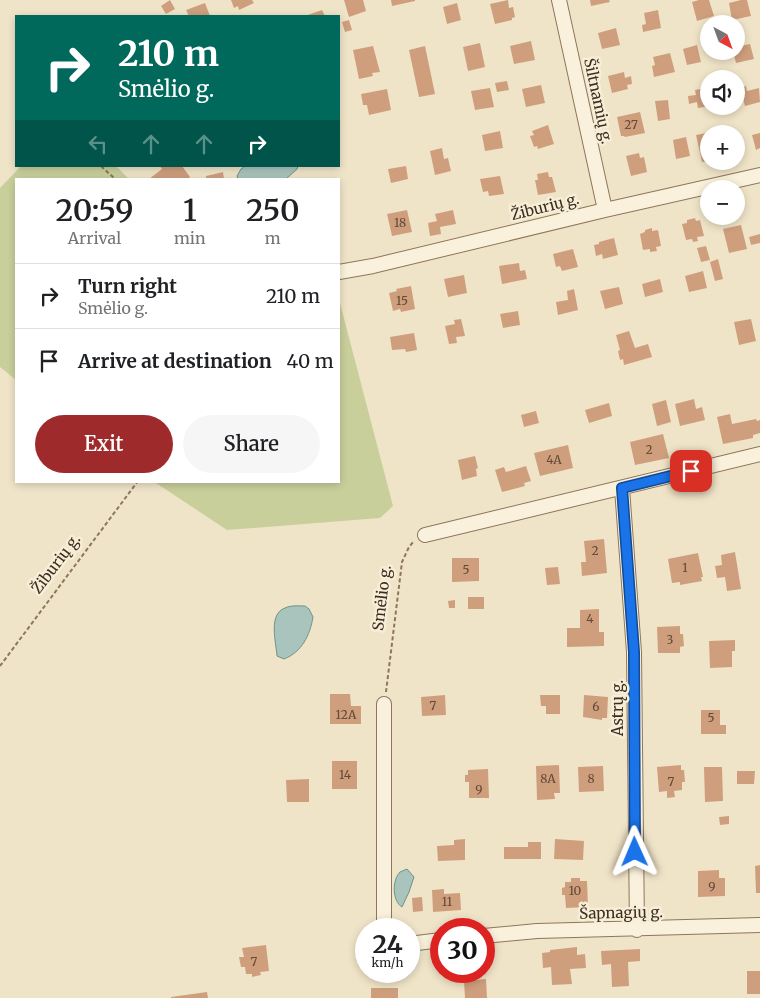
<!DOCTYPE html>
<html lang="en">
<head>
<meta charset="utf-8">
<style>
	:root { --surface:#fff; --page:#f6f6f6; --text:#202124; --muted:#757577; --line:#e0e0e0; --accent:#9e2a2b }
	body { margin:0; font-family:Merriweather,serif; background:var(--page); color:var(--text); height:100vh; display:flex; flex-direction:column; font-size:19px; white-space:nowrap }
	* { box-sizing:border-box; margin:0 }
	p { font-size:16px; color:var(--muted) }
	.icon { flex:none; width:28px; height:28px; fill:none; stroke:currentColor; stroke-width:2; stroke-linecap:round; stroke-linejoin:round }
	.map { position:relative; flex:1; overflow:hidden }
	.side { position:absolute; left:15px; top:178px; width:325px; height:305px; display:flex; flex-direction:column; background:var(--surface); border-radius:0px; box-shadow:0 2px 8px #0003 }
	.side>* { flex:none }
	.guide { position:absolute; left:15px; top:15px; width:325px; height:152px; border-radius:0px; box-shadow:0 2px 8px #0003; background:#00695c; color:#fff; overflow:hidden }
	.needle { width:32px; rotate:139deg }
	.fabs { position:absolute; left:700px; top:15px; display:grid; gap:10px }
	.fabs a { display:grid; place-items:center; width:45px; height:45px; border-radius:50%; background:var(--surface); box-shadow:0 2px 8px #0003; font-size:25px }
	.speed { position:absolute; left:355px; top:918px; display:flex; gap:10px; font-size:25px; font-weight:700; text-align:center }
	.speed>* { display:grid; place-content:center; width:65px; height:65px; border-radius:50%; background:var(--surface); box-shadow:0 2px 8px #0003; line-height:1 }
	.speed small { font-size:12px; font-weight:400 }
	.speed .limit { border:8px solid #d22; background:#fff; color:#111 }
	.pin { position:absolute; display:grid; place-items:center; width:42px; height:42px; color:#fff; margin:-21px; border-radius:10px; box-shadow:0 2px 8px #0006 }
	.me { position:absolute; width:55px; margin:-28px; rotate:359deg; stroke-linejoin:round; filter:drop-shadow(0 0 4px #0008) }
	.turn { display:flex; align-items:center; gap:18px; height:105px; padding:0 20px; font-size:22px }
	.turn .icon { width:65px; height:65px; stroke-width:2.5 }
	.turn b { display:block; font-size:35px; line-height:42px }
	.lanes { display:flex; align-items:center; height:48px; padding:0 20px; background:#0003; justify-content:center; gap:25px; direction:ltr }
	.lanes .off { opacity:.35 }
	.eta { display:flex; justify-content:space-evenly; align-items:center; height:85px; text-align:center }
	.eta b { font-size:30px; font-weight:600; line-height:35px }
	.action { display:flex; gap:10px; margin-top:auto; padding:10px 20px }
	.action a { flex:1; height:58px; border-radius:30px; background:var(--accent); color:#fff; font-size:20px; font-weight:600; line-height:58px; text-align:center }
	.action a+a { background:var(--page); color:var(--text) }
	ul { padding:0; list-style:none }
	li { display:flex; align-items:center; gap:15px; height:65px; padding:0 20px; border-top:1px solid var(--line) }
	li div { flex:1 }
	li b { display:block; font-size:19px }
	li em { font-style:normal }
	.map>svg:first-child { display:block }
</style>
</head>
<body>
<div class="map">
<svg width="760" height="998" viewBox="0 0 760 998">
	<rect width="100%" height="100%" fill="#f0e4c8"/>
	<path fill="#c9cf9b" d="M21 166H116L129 179H16V380L0 367V188Z
		M339 303H340L393 506 380 518 227 530 153 481H339Z"/>
	<path fill="#a9c4bc" stroke="#6f938a" d="M245 166H298L297 169 286 179H238L237 176 241 169Z
		M305 606 309 609 313 617C310 635 302 652 284 659L277 656C276 642 268 614 285 608 291 605 299 606 305 606Z
		M407 869 414 877 409 892 402 907C392 901 392 880 400 872Z"/>
	<path fill="#cf9f7d" d="M170 0 175 9 166 14 161 6Z
		M231 0H252L254 3 239 10 238 6 234 8Z
		M344 0H363L366 11 349 17Z
		M391 0H415V1L392 6Z
		M508 0 509 8 513 7 515 17 512 18V20L495 24 490 4Z
		M590 0H609L610 2 591 6Z
		M699 0H709L714 16 697 21 692 2Z
		M741 0H747L751 16 732 20 729 3Z
		M205 3 210 16H189L186 10Z
		M457 3 461 20 447 24 443 7Z
		M322 10 325 16H305Z
		M658 10 661 28 643 32 642 25 646 24 644 13Z
		M349 20 352 30 345 32 342 22Z
		M616 28 620 45 602 49 598 33Z
		M531 41 535 60 514 64 510 46Z
		M480 43 485 67 468 71 463 47Z
		M750 44 754 59 736 63 733 51H736V47Z
		M697 45 701 62 687 65 683 49Z
		M373 46 380 72 372 73 373 76 359 79 353 50Z
		M425 46 435 94 419 97 409 50Z
		M670 53 675 72 654 77 652 66 655 65 653 57Z
		M624 72 625 78 631 76 632 84 627 85 628 89 612 93 608 76Z
		M507 81 509 90 497 92 495 83Z
		M541 85 545 103 526 107 522 89Z
		M746 86 747 91 759 88 760 102 745 106 740 88Z
		M490 88 494 107 475 110 471 91Z
		M706 88 709 106 698 108 697 102 689 104 688 96 696 95 695 90Z
		M387 89 391 110 369 115 367 105H363L361 94Z
		M668 100 670 119 658 121 655 101Z
		M640 112 645 133 625 137 624 136H621L617 117Z
		M548 125 554 144 538 149 537 146 534 147 530 136 534 135 532 131Z
		M500 131 503 148 485 151 482 135Z
		M717 131 718 134H709V161L702 162 696 135Z
		M760 133V148L756 150 752 135Z
		M686 137 690 156 676 159 673 140Z
		M442 148 444 159 448 158 451 171 435 175 430 151Z
		M639 153 640 158 644 157 647 172 631 176 626 156Z
		M160 166H182L190 177 188 179H149L162 169Z
		M406 166 408 179 391 183 388 169Z
		M223 172 224 179H206V176Z
		M548 172 549 177H552L556 192 538 195 535 180H538L537 174Z
		M500 176 504 194 489 196 488 191 483 192 480 179Z
		M407 210 412 232 392 236 387 214Z
		M453 210 456 224 440 227 441 234 430 236 428 223 437 221 435 214Z
		M695 218 696 221 700 220 704 236 697 237 698 241 693 242 692 239 686 240 682 224 687 223V220Z
		M741 225 747 249 729 253 723 229Z
		M652 228V231L658 230 661 246 656 247 657 251 650 252V249L643 250 640 234 645 232V230Z
		M760 234V243L751 245 749 237Z
		M614 238 618 255 603 259 602 254 596 256 594 245 599 244V242Z
		M706 246 710 260 701 262 697 248Z
		M573 249 578 267 562 271 560 266 556 267 553 254Z
		M718 259 723 279 715 281 710 262Z
		M519 263 520 271 525 270 527 279 502 284 499 266Z
		M703 271 707 288 689 292 685 276Z
		M464 275 467 293 448 297 444 279Z
		M660 279 663 292 645 297 642 284Z
		M411 286 415 309 401 312 400 309 393 311 389 293 397 291 396 289Z
		M619 287 623 304 605 309 600 291Z
		M574 289 578 310 558 315 556 302 568 300 567 291Z
		M518 311 520 325 503 328 500 314Z
		M461 319 465 336 456 337 457 343 449 344 445 326 455 324 454 320Z
		M751 319 756 341 739 345 734 322Z
		M629 331 635 348 648 344 652 357 624 365 623 359 620 360 618 351 620 350 616 335Z
		M414 333 417 350 406 352 405 349 392 350 390 337Z
		M694 399 696 409 702 407 705 420 680 426 675 404Z
		M666 400 671 422 657 426 652 404Z
		M609 403 612 416 589 423 585 410Z
		M536 411 539 423 524 427 521 415Z
		M730 414 732 424 756 419 757 421 760 420V433L753 435V438L723 444 717 417Z
		M663 434 669 458 635 465 630 442Z
		M568 445 573 468 540 476 534 453Z
		M475 456 478 468 476 469 477 476 462 480 458 460Z
		M526 466 531 481 524 483 525 486 502 492 495 470 504 467 506 472Z
		M604 539 607 573 582 576 581 562H586L584 541Z
		M735 552 741 589 727 591 725 577 717 578 715 566 722 565 721 555Z
		M698 553 703 577H701L702 581 680 585V582L672 583 668 559Z
		M452 558H479V581L452 582Z
		M558 567 560 584 547 585 545 568Z
		M468 597H484V609H468Z
		M455 600V608H449L448 601Z
		M599 609V632H604V646L567 647V628H580V610Z
		M680 626V634H683L684 646 680 647V653H658L657 627Z
		M735 640V651H732V667L710 668 709 641Z
		M330 694H350L351 706H361V724H330Z
		M445 695 446 715 422 716 421 697Z
		M540 695H560V714H546V706H541Z
		M584 695 608 697 607 718H602V720L583 717Z
		M701 710H720V725H726V734H701Z
		M332 761H357V789H332Z
		M559 765 560 793H554L555 799 537 800 536 766Z
		M681 765V770H684L685 782H682V790L674 791 675 797 667 798V791L659 792 657 767Z
		M603 766 604 791 579 792 578 767Z
		M704 767H722L723 801 705 802Z
		M488 769 489 798H469V782H465V775H468V770Z
		M737 771H755L754 784H737Z
		M309 779V802H287L286 780Z
		M729 816V824L720 825 719 817Z
		M465 839V860L438 861 437 846 454 845V840Z
		M555 839 584 841 583 860 554 859Z
		M528 842H541V859H504V847H528Z
		M760 865V893H756L755 866Z
		M719 870V878H725V896L698 897V871Z
		M571 878H580V881H587L588 907 566 908 565 895H562V888L565 887V882H571Z
		M444 889V894L460 893 461 910 433 912 432 890Z
		M422 897 423 911 413 912 412 898Z
		M266 945 269 971 260 972 261 975 252 977V974H246L245 967H241L239 957H244L242 948Z
		M577 947V955L585 954 586 968 570 969 572 984 552 985 551 967 543 968 542 953 550 952V950Z
		M640 949V961L628 962 629 986 612 987 611 964 602 965 601 951Z
		M747 971H760V994H747Z
		M486 979 487 998H465L464 981Z
		M371 988H398V998H371Z
		M207 992 208 998H171V997Z"/>
	<g fill="none" stroke-linecap="round" stroke-linejoin="round">
		<g stroke="#8d765c" stroke-width="16">
			<path id="minor" d="M559 0 605 210
				M339 272 373 266 605 210 760 175
				M622 488 634 652 637 930
				M425 535 760 454
				M384 929V704
				M484 936 537 931 760 925
				M409 944 441 940"/>
		</g>
		<path stroke="#8d765c" stroke-width="2" stroke-dasharray="4 2.5" stroke-linecap="butt" d="M101 166 115 179
			M0 666 138 481
			M386 692 402 562 409 547 414 541"/>
		<use href="#minor" stroke="#faf1dc" stroke-width="14"/>
	</g>
	<g fill="none" stroke-linecap="round" stroke-linejoin="round">
		<g stroke="#114b97" stroke-width="12">
			<path id="route" d="M635 852 634 652 622 488 691 471"/>
		</g>
		<use href="#route" stroke="#1a73e8" stroke-width="9"/>
	</g>
	<g text-anchor="middle" stroke-width="5" stroke-linejoin="round" paint-order="stroke">
		<g font-size="12" fill="#624a37">
			<text x="631" y="129">27</text>
			<text x="400" y="227">18</text>
			<text x="402" y="305">15</text>
			<text x="649" y="454">2</text>
			<text x="554" y="464">4A</text>
			<text x="595" y="555">2</text>
			<text x="685" y="572">1</text>
			<text x="466" y="574">5</text>
			<text x="590" y="623">4</text>
			<text x="670" y="644">3</text>
			<text x="433" y="710">7</text>
			<text x="596" y="711">6</text>
			<text x="346" y="719">12A</text>
			<text x="711" y="722">5</text>
			<text x="345" y="779">14</text>
			<text x="548" y="783">8A</text>
			<text x="591" y="783">8</text>
			<text x="671" y="786">7</text>
			<text x="479" y="794">9</text>
			<text x="712" y="891">9</text>
			<text x="575" y="895">10</text>
			<text x="447" y="906">11</text>
			<text x="254" y="966">7</text>
		</g>
		<g font-size="15" fill="#3d2e20" stroke="#f7eed8">
			<text transform="translate(598 101) rotate(78)" y="5">Šiltnamių g.</text>
			<text transform="translate(545 207) rotate(-14)" y="5">Žiburių g.</text>
			<text transform="translate(56 564) rotate(-53)" y="5">Žiburių g.</text>
			<text transform="translate(382 598) rotate(-83)" y="5">Smėlio g.</text>
			<text transform="translate(618 708) rotate(-90)" y="5">Astrų g.</text>
			<text transform="translate(621 913) rotate(-1)" y="5">Šapnagių g.</text>
		</g>
	</g>
</svg>
<div class="fabs">
<a><svg class="needle" viewBox="-14 -14 28 28"><path d="M0-13l5 13h-10z" fill="#e53935"/><path d="M0 13l5-13h-10z" fill="#757577"/></svg></a>
<a><svg class="icon" aria-label="sound" viewBox="0 0 24 24"><path d="M4 9h4l5-4v14l-5-4H4zM17 9q2 3 0 6"/></svg></a>
<a>+</a>
<a>−</a>
</div>
<div class="speed"><div>24<small>km/h</small></div><div class="limit">30</div></div>
<div class="pin" style="left:691px;top:471px;background:#d93025"><svg class="icon" aria-label="arrive" viewBox="0 0 24 24"><path d="M6 21V4h12l-3 4 3 4H6"/></svg></div>
<svg class="me" style="left:635px;top:852px" viewBox="-20 -20 40 40"><path d="M0-17L14 15 0 8-14 15z" fill="#1a73e8" stroke="#fff" stroke-width="4"/></svg>
<div class="guide">
<div class="turn"><svg class="icon" aria-label="right" viewBox="0 0 24 24"><path d="M7 20v-9h11M14 6l5 5-5 5"/></svg><div><b>210 m</b>Smėlio g.</div></div>
<div class="lanes"><svg class="icon off" aria-label="left" viewBox="0 0 24 24"><path d="M17 20v-9H6M10 6l-5 5 5 5"/></svg><svg class="icon off" aria-label="ahead" viewBox="0 0 24 24"><path d="M12 20V5M6 11l6-6 6 6"/></svg><svg class="icon off" aria-label="ahead" viewBox="0 0 24 24"><path d="M12 20V5M6 11l6-6 6 6"/></svg><svg class="icon" aria-label="right" viewBox="0 0 24 24"><path d="M7 20v-9h11M14 6l5 5-5 5"/></svg></div>
</div>
<section class="side">
<div class="eta">
<div><b>20:59</b><p>Arrival</p></div>
<div><b>1</b><p>min</p></div>
<div><b>250</b><p>m</p></div>
</div>
<ul>
<li><svg class="icon" aria-label="right" viewBox="0 0 24 24"><path d="M7 20v-9h11M14 6l5 5-5 5"/></svg><div><b>Turn right</b><p>Smėlio g.</p></div><em>210 m</em></li>
<li><svg class="icon" aria-label="arrive" viewBox="0 0 24 24"><path d="M6 21V4h12l-3 4 3 4H6"/></svg><div><b>Arrive at destination</b></div><em>40 m</em></li>
</ul>
<div class="action"><a>Exit</a><a>Share</a></div>
</section>
</div>
</body>
</html>
